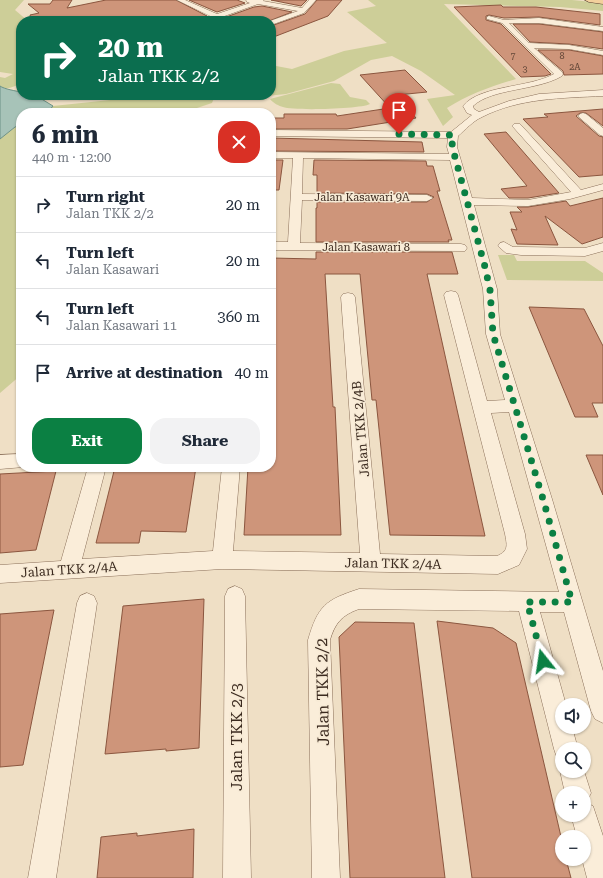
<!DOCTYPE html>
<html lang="en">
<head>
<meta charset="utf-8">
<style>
	:root { --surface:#fff; --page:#f2f2f3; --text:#1f2937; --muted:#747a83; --line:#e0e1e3; --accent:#0b8043 }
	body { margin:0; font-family:"Roboto Serif",serif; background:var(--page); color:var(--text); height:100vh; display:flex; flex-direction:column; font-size:15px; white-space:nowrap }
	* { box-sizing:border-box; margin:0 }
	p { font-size:13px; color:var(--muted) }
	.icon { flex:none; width:22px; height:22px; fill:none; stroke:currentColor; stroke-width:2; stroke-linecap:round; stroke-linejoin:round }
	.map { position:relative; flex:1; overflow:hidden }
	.details { position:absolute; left:16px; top:108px; width:260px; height:364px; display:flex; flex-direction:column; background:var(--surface); border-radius:16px; box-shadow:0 1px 3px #0004 }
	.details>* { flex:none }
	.banner { position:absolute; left:16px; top:16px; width:260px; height:84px; border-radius:16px; box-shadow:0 1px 3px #0004; background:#0b6e4f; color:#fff; overflow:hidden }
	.tools { position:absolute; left:555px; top:698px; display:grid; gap:8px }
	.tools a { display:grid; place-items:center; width:36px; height:36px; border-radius:50%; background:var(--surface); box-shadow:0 1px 3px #0004; font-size:20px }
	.pin { position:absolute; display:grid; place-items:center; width:34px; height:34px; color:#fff; margin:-41px -17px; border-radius:50% 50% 50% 0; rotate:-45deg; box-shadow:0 0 4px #0007 }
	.pin .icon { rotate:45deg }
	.me { position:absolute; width:44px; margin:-22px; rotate:345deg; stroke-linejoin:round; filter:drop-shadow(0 0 3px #0008) }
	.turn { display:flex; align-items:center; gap:14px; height:84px; padding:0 16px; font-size:18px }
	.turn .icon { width:52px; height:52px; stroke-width:2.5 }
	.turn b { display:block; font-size:28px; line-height:34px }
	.round { display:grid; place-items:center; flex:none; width:42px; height:42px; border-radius:16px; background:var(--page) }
	.summary { display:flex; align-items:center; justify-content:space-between; height:68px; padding:0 16px }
	h1 { font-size:24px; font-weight:700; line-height:30px }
	.action { display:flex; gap:8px; margin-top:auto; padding:8px 16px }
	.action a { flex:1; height:46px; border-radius:16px; background:var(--accent); color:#fff; font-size:16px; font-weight:700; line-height:46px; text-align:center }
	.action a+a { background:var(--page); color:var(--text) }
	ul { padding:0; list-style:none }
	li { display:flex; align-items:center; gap:12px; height:56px; padding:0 16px; border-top:1px solid var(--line) }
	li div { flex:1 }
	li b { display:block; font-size:15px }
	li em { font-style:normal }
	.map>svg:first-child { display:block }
</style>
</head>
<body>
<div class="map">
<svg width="603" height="878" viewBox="0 0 603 878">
	<rect width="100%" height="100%" fill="#efdfc5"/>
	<path fill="#cdce98" d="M0 0H24L15 10 28 21H21V84C14 86 7 91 0 86V77L5 78 13 74 0 72Z
		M368 0H572L603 3V11L560 7 444 4 516 79C492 86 469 94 447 108L453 117 443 126 427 99 455 95 421 71 392 56 371 60 334 81 286 94 257 97 214 98 212 103 182 113H47L53 106 129 98 132 95H271V65L292 69 344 51 387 43 347 12 376 6Z
		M331 83 340 84 350 97 366 100 370 104C361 109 293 111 283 107 279 106 273 103 270 99Z
		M21 125V375L0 393V139L15 127Z
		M498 255H514L517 261H585L603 273V281L507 280Z"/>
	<path fill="#a7c3b8" stroke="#6d9285" d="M0 86C4 89 16 91 21 92V95H35L53 106 47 113H21V125L15 127 0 139Z"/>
	<path fill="#ce957a" stroke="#8b563f" d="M53 0H72L67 8 106 0H176L207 16 199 21H31L30 15 39 13 28 4H50Z
		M189 0H237L245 3 217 12Z
		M271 0H307L301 6Z
		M317 0H342L328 16 271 38V26L305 14Z
		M501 5 503 7H536L600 14V25L539 17 504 18 489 15 486 16V20L501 24 551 74 545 76 521 77 454 7Z
		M262 6 292 12 269 21H215L254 7Z
		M513 24H539L603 32V49L569 44 530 42Z
		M538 50H569L603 56V74L564 75 563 71Z
		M405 70 427 92 397 95 416 118 347 129H271V118H284V114H336L337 116 390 108 360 75Z
		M603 109V126L586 113H580L576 116 599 136 603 137V175L579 177 523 119 548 117 544 114Z
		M506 132 559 193 528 198H509L501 189 527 186 484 134Z
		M271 138 422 142 424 152 271 151Z
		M271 160H283L279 190H271Z
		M314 160 426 161 427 166H433L440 191H437L452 240H448L449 242H316V208H317V202H427L434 197 427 194 317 193V175H313Z
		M603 198V237L582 244 545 216 558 245 517 244 511 229 517 230 510 212H522L517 207H528L566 201 570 206Z
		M316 252H452L458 274H427L485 536 390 535 376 400H372L360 274H325L333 407H335L341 535H244L248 467H271V258L316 259Z
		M529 307 584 309 603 346V403H592L598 417H575Z
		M586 455H603V495Z
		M115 467H196L186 532 141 531 139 543H96Z
		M56 471 36 550 0 553V474Z
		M204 599 199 748 166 751V749L105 754 123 606Z
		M54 610 23 765 0 767V614Z
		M437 621 493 628 516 643 562 841V859H566L571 878H472Z
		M355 622 414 623 445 878H350L339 637Z
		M194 829 193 878H97L101 837 137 833V836Z"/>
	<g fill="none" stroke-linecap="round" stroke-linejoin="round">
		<g stroke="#8b705a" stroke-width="1">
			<path id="minor" d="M177 0H185L217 14 250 3 247 2 246 0H264L263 1 302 8 309 0H316L304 13 271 25 270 21 298 11 258 4 219 18 210 21H200L210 16Z
				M489 16 504 20 539 18 603 27V31L539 23H509L529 43 569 45 603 51V55L569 49 534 48 562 72 563 74 562 76C537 91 492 88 473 106L474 109 479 112 509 101 539 94 603 90V96C562 98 519 98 482 117 473 121 465 130 458 136L457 147 472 198 528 200 571 192 514 128 512 126 514 124H520L581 190 603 184V190L570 199 528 206 474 205 497 289 500 334 552 499 603 671V723L595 719 591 711 564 612H540L566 705H562V727H572L578 749H562V760L557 758 554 749 519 611 359 609C342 615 335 623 330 640L340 878H312L308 640C318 606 325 600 359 589L559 592 509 412 491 413 525 534 527 549 519 565 498 574 222 569 0 583V565L61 561 88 467H106L82 559 213 551 222 467H240L233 551 360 553 341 297 343 294 348 293 353 294 355 297 380 554 497 556C509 551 507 545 505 534L444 295 446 292 451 291 456 292 458 295 487 401 505 400 486 334 483 289 450 160 303 158 302 194 427 195 433 198 427 201 302 200 300 243 461 244 465 245 467 248 465 251 271 250V242H288L293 158H271V152L449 154 447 147 448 138 271 136V130L451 132 472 115 467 113 463 106C480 85 529 88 554 74L502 23 487 19V17Z
				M583 113 586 114 603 128V136L600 135 580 118 578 116 580 114Z
				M504 242 513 247H521L585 248 603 243V251L585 256 521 255 506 253 498 246 500 243Z
				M21 454V467H24L0 469V455Z
				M235 586 242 589 245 596 251 878H223L225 596 228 589Z
				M87 593 94 596 97 603 56 878H28L77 603 80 596Z
				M562 765V771H584L591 793 586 803 593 806 603 836V878H587L582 859H584V837H577L571 815H584V793H565L560 771Z"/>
		</g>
		<g stroke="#593e2f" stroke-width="1">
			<path id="major" d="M585 0H603V4L589 2Z"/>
		</g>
		<use href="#minor" fill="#faedd9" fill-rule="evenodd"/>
		<use href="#major" fill="#f3d09c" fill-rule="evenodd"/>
	</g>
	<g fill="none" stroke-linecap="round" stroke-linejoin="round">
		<path stroke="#0b8043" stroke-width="7" stroke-dasharray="0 12.6" d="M399 134 453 135 452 146 485 267 490 290 493 334 543 499 572 602H527L543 661"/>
	</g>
	<g text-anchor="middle" stroke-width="3" stroke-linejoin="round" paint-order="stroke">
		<g font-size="9" fill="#604536">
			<text x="513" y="59">7</text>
			<text x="562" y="59">8</text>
			<text x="575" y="70">2A</text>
			<text x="525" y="72">3</text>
		</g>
		<g font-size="11" fill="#3b2a1f" stroke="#f7ead5">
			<text x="362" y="201">Jalan Kasawari 9A</text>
			<text x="366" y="251">Jalan Kasawari 8</text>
		</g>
		<g font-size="13" fill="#3b2a1f" stroke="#f7ead5">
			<text transform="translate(360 429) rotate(-95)" y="5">Jalan TKK 2/4B</text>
			<text transform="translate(393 563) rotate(1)" y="5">Jalan TKK 2/4A</text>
			<text transform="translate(69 569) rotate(-4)" y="5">Jalan TKK 2/4A</text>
		</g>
		<g font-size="16" fill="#3b2a1f" stroke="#f7ead5">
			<text transform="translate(322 692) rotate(-91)" y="6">Jalan TKK 2/2</text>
			<text transform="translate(236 737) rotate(-90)" y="6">Jalan TKK 2/3</text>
		</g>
	</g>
</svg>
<div class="tools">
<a><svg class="icon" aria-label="sound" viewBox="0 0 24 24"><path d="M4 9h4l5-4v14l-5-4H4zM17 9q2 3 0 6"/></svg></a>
<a><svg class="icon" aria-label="search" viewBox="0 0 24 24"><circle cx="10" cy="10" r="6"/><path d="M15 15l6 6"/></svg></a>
<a>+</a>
<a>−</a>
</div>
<div class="pin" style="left:399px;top:134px;background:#d93025"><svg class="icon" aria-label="arrive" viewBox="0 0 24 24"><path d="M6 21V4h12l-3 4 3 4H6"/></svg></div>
<svg class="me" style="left:543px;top:661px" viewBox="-20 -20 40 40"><path d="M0-17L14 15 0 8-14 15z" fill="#0b8043" stroke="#fff" stroke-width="4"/></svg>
<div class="banner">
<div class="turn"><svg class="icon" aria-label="right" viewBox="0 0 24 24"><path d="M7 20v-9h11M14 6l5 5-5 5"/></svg><div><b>20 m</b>Jalan TKK 2/2</div></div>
</div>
<section class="details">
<div class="summary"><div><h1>6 min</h1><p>440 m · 12:00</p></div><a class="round" style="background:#d93025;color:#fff"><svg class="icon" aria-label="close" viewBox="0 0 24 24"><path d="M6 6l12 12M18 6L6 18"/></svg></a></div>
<ul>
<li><svg class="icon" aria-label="right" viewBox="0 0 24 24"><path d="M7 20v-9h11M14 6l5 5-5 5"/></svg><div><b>Turn right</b><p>Jalan TKK 2/2</p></div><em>20 m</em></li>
<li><svg class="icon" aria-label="left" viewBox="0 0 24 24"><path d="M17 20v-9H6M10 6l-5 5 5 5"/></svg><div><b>Turn left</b><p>Jalan Kasawari</p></div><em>20 m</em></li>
<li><svg class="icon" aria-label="left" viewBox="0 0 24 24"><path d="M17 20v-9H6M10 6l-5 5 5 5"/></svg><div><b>Turn left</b><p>Jalan Kasawari 11</p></div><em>360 m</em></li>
<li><svg class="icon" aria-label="arrive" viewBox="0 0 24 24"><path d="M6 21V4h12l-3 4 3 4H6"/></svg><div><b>Arrive at destination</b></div><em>40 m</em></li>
</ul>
<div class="action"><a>Exit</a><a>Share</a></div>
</section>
</div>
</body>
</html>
